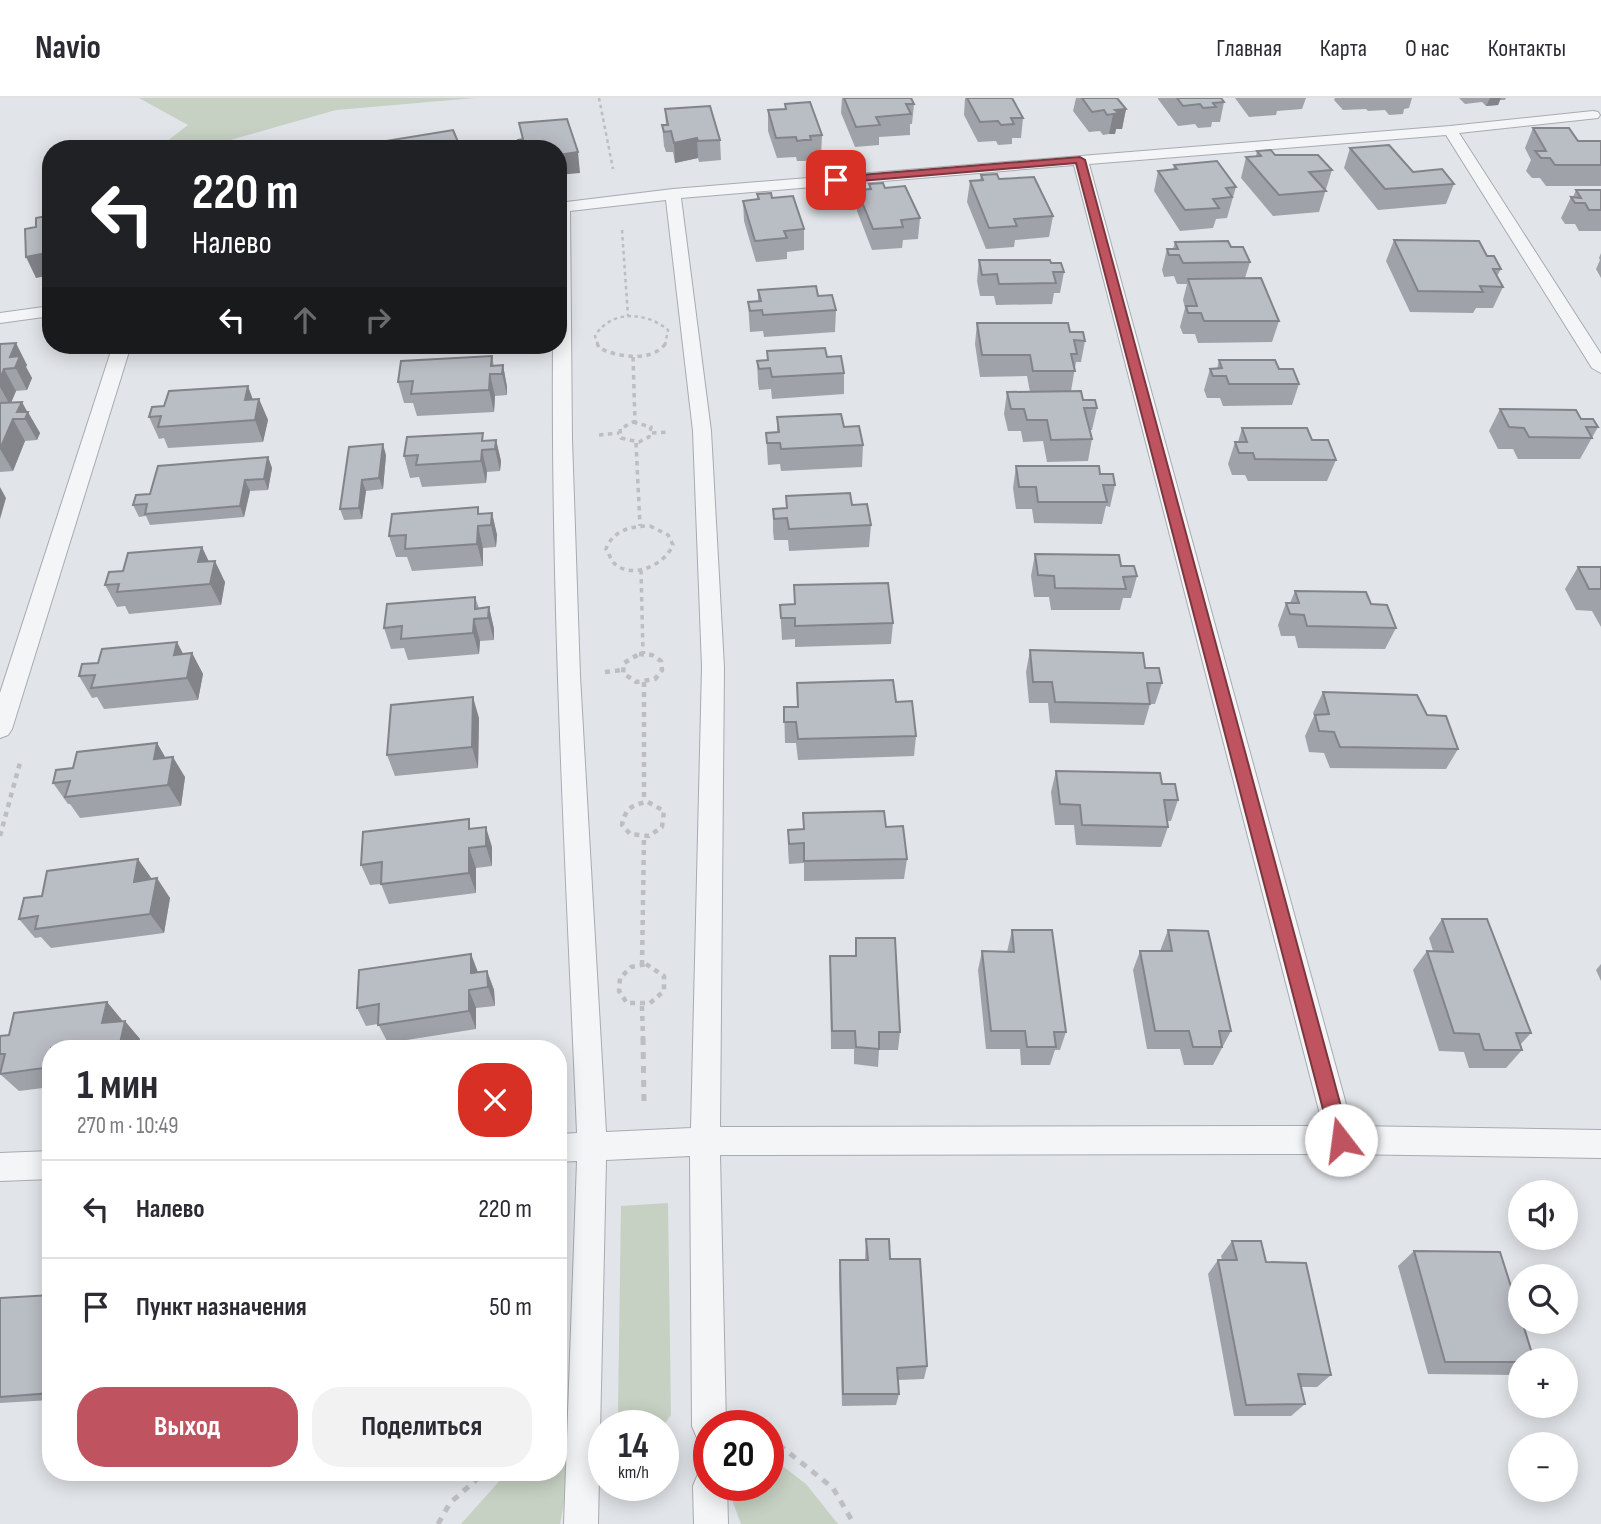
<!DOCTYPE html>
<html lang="ru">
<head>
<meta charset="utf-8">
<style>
	:root { --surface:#fff; --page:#f2f2f3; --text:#2b2b33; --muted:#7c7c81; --line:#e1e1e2; --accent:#bf5460 }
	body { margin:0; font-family:"Sofia Sans Condensed",sans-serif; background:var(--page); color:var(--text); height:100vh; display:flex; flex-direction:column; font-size:26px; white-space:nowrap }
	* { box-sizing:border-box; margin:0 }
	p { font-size:23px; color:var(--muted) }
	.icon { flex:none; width:38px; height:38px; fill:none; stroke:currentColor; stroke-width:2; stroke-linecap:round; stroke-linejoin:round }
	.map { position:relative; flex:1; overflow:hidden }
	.side { position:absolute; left:42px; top:942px; width:525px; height:441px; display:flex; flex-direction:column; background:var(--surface); border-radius:28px; box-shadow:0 4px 18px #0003 }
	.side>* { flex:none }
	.guide { position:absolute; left:42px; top:42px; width:525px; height:214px; border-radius:28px; box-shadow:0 4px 18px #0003; background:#202124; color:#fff; overflow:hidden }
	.buttons { position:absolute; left:1508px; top:1082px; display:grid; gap:14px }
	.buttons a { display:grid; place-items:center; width:70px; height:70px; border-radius:50%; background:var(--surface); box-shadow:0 4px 18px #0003; font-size:35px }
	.speed { position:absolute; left:588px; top:1312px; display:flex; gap:14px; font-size:35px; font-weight:700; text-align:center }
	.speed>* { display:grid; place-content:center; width:91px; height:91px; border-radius:50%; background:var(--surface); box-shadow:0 4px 18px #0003; line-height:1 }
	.speed small { font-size:18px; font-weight:400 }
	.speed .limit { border:10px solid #d22; background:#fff; color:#111 }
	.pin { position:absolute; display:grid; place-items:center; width:60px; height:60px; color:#fff; margin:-30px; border-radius:14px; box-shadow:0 4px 10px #0006 }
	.me { position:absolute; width:77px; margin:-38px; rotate:345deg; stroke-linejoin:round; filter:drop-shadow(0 0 5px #0008) }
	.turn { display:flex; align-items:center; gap:24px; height:147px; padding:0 35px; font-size:32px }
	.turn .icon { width:91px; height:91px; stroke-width:2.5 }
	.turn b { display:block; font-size:49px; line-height:60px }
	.lanes { display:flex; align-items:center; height:66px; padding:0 35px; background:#0003; justify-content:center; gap:35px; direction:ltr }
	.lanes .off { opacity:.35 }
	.round { display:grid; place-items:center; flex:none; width:74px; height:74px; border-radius:28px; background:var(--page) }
	.overview { display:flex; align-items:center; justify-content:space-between; height:119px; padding:0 35px }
	h1 { font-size:42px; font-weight:700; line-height:52px }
	.cta { display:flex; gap:14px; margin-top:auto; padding:14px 35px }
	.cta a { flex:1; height:80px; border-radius:28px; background:var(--accent); color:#fff; font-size:28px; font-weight:700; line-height:80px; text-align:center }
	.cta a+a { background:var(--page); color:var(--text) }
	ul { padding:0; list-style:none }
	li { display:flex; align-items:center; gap:21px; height:98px; padding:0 35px; border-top:2px solid var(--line) }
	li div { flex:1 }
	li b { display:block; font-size:26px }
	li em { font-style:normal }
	header { display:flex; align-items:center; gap:42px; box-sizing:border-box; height:98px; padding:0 35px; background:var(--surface); border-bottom:2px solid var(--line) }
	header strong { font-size:33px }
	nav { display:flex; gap:38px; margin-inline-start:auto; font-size:24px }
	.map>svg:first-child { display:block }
</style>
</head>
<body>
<header>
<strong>Navio</strong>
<nav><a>Главная</a><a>Карта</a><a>О нас</a><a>Контакты</a></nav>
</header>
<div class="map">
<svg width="1601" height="1426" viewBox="0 0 1601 1426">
	<rect width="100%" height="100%" fill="#e1e4e8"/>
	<path fill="#c6d1c3" d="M139 0H475L336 12 199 51H157L188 27Z
		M668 1105 671 1317 663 1328H625L618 1314 621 1108Z
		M561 1344 570 1373 560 1426H461L503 1379 511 1374H558V1346Z
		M768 1357 806 1386 838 1426H741L727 1388H768Z"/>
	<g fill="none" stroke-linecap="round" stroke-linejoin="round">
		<g stroke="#a7abb2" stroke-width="2">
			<path id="service" d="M1593 13 1598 14 1600 17 1598 20 1459 35 1601 256V275L1592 270 1446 37 1089 66 1352 1028 1601 1032V1060L1341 1056 720 1057 726 1328H709V1345L697 1340 692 1328 690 1058 606 1062 598 1426H564L577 1063 558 1064V1036L577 1035C566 773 551 510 553 247H558V105L673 91 1450 28ZM1074 67 1323 1028 720 1029 724 569 711 333 681 100ZM666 102 693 333 702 569 691 1030 606 1034 580 578 572 341 570 113Z
				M51 208V218L0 225V215Z
				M113 247H131L12 631 8 637 0 640V595Z
				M51 1053V1081L0 1083V1055Z
				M709 1371V1388H727L728 1426H694L693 1388 698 1376Z"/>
		</g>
		<path stroke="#bcbec3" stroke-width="2.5" stroke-dasharray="3.5 3.5" stroke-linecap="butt" d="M599 0 613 71
			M622 132 628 218
			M598 247 595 238C611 211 647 214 668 232L665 247"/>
		<path stroke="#bcbec3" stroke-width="3.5" stroke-dasharray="4.5 4.5" stroke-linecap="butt" d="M597 245 599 250C618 259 652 265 666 245
			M633 259 635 324
			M633 324 651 329 649 339 639 344 621 340 620 331Z
			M652 335 668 334
			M599 337 619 335
			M636 345 640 428
			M650 428 668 437 673 447C665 466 634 482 615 466 611 463 609 455 606 451 613 432 631 428 650 428Z
			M641 472 643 555"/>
		<path stroke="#bcbec3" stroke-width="4.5" stroke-dasharray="5 5" stroke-linecap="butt" d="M643 553V556
			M639 556 652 557 661 563 662 572 655 581 636 584 623 575 624 565Z
			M605 574 623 572
			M644 584V704
			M648 704 664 713 662 729 649 738 630 736 622 727C625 711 632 706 648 704Z
			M0 738 21 661
			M646 866 664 878V893L650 905H627L619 893 620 880 631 869Z
			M642 867 644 739
			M642 908 643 942"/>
		<path stroke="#bcbec3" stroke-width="5" stroke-dasharray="7 7" stroke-linecap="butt" d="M643 940 644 1005
			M768 1338 833 1390 854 1426
			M438 1426 450 1405 485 1374"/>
		<use href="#service" fill="#f4f5f7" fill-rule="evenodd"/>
	</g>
	<path fill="#9fa3a9" d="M842 0H911L914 6 912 26H910V37L879 39V47L855 49 841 15Z
		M965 0H1012L1023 20 1021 40H1012V46L998 47 996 43 978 44 964 17Z
		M1076 0H1117L1126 11 1122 31H1116L1115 36H1109L1103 37 1100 33 1089 34 1073 13Z
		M1158 0H1221L1224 4 1220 24H1212L1211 29 1198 30 1195 26 1178 28 1158 1Z
		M1235 0H1306L1302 11 1277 13 1276 17 1249 19Z
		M1335 0H1412L1409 10 1404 11 1403 16 1389 17 1385 12 1368 13 1366 11 1343 12 1334 2Z
		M1459 0H1506L1505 2H1500L1498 7 1486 8 1482 4 1465 6Z
		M785 6 822 37 821 58H811V62L804 63H797L796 59 777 60 768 33V12L785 11Z
		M665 11 720 42 721 62 699 64 698 60 675 65 673 54H666L664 48 662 27H666Z
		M1533 30 1578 43H1601V88H1546L1540 80H1532L1526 73 1531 62 1525 50Z
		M1350 50 1413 74 1454 86 1446 106 1378 112 1344 70Z
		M1257 53 1275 57 1332 72 1319 114 1273 118 1241 80 1246 59 1256 58Z
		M1174 67 1236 89 1227 120 1216 121 1213 130 1180 133 1154 93 1158 73 1173 72Z
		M981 77 999 81 1053 118 1049 139 1015 142 1014 149 986 151 967 104 970 83 980 82Z
		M869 86 885 90 920 120 918 141 903 142 902 150 872 152 857 113V92L869 91Z
		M1576 92H1601V133H1579L1575 126H1565L1561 120 1571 99H1573Z
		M757 96 772 100 804 131V152L787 154V161L756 164 744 123 743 103 757 101Z
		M1394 142 1487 158 1501 171 1497 178 1503 189 1493 210H1476L1473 215 1410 214 1386 163Z
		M1175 144 1231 149 1250 164 1245 180 1279 223 1272 244 1198 245 1195 236H1183L1180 229 1185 210 1183 202 1187 186H1177L1174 178 1164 179 1162 172 1167 151H1173Z
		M1601 155V180L1596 171 1600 162 1599 160Z
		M979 162 1051 165 1064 174 1060 195H1054L1052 206 996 207 994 198H980L977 183Z
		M758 192 818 198 836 212 835 234 764 239 763 233 750 234 748 204 758 203Z
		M977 225 1070 234 1085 243 1081 264H1076L1071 293 1083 302 1097 310 1092 332H1090L1092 341 1088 363 1047 364 1043 343 1023 344 1021 333H1008L1004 316 1007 294H1030L1027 278 980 279 975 246Z
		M0 246 27 267 26 269 32 280 27 292 16 293 11 305 27 314 40 335 37 342 25 343 13 373 0 374Z
		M365 247H396V249L366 251Z
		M767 253 827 259 844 275V296L772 301 771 291 759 292 758 285 757 263 767 262Z
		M492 258 494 268 503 267 507 289V297L495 298 494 314 417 318 413 305H404L398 284Z
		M1219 262 1279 271 1299 286 1292 307 1223 308 1220 300H1207L1204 292 1210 271H1217Z
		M253 301H259L268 322 263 344 168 350 164 340 159 341 149 319Z
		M1500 311 1581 321 1598 329 1580 361H1518L1513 351H1498L1489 333Z
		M777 319 844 329 863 347 862 369 781 373 780 366 768 367 766 335 777 334Z
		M1242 330 1312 342 1336 362 1327 383H1248L1245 377H1232L1228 366 1235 344H1238Z
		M485 342H496L501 363 500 373 487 374 486 385 422 389 419 379 410 380 404 358Z
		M349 349 386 357 383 391 366 393 362 421 344 422 340 411Z
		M268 359 272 370 268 392 250 393 244 419 150 427 146 418 139 419 133 407 150 396Z
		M1016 368 1100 376 1115 387 1110 409 1106 408 1102 426 1034 425 1032 411H1016L1013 390Z
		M786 398 852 407 871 427 869 449 789 453 788 442H774L773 433V411H786Z
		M492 415 497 437 496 449 483 450V468L412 473 407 459H396L389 438 480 416Z
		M202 449 208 463 225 484 221 507 129 516 125 508 117 509 105 487 123 473Z
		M1035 456 1121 468 1137 478 1131 500H1123L1120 512H1051L1049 499H1034L1031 478Z
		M1578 469H1601V529L1592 513 1576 512 1565 491Z
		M794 487 893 525 891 546 795 549V541L782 542 780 507 794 506Z
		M1295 493 1371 506 1396 530 1385 551 1298 550 1295 538H1281L1278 527 1286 505H1290Z
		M475 499 479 510 489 509 494 531V542L480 543 479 556 408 562 404 550 391 551 384 530Z
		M1030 552 1145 570 1162 585 1155 606H1150L1144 627 1050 625 1048 605H1029L1026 574Z
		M192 555 203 576 198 602 104 611 97 599 92 600 79 578Z
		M797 585 896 604 916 638 914 658 798 662 796 645H785L784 609H797Z
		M1323 594 1427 617 1458 651 1446 671 1330 670 1324 655 1309 654 1305 638 1314 618 1313 615Z
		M479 620 478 670 395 678 387 657Z
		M157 645 165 659 185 679 181 708 80 720 70 706H68L53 685 73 670Z
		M1056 673 1162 686 1178 702 1171 723H1167L1168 729 1161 749 1076 747 1074 727H1055L1051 694Z
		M803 715 886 729 907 761 904 781 804 783V765L789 766 788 752V732L803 731Z
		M472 731 492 749V768L476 770V795L389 806 381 786 370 787 361 767Z
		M152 781 170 800 164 835 51 850 41 839 35 840 19 821Z
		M1442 821 1531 935 1520 947 1522 952 1506 970H1469L1464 954 1439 953 1413 872 1427 853H1433L1429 840Z
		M1012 832 1066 934 1060 952H1055L1050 967H1021L1020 951H986L978 872 982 853 1007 854Z
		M1168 832 1231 933 1213 967H1184L1180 951H1147L1133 872 1140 853H1160Z
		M856 840 900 934 898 952H879L878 969 854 966V951H831L830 858H855Z
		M471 856 478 874 487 873 494 892 495 908 476 910V931L388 945 378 926 366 928 357 910Z
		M1601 866V883L1596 872Z
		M107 904 122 923 140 941 51 950V989L19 993 0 976V938L9 937Z
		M866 1141 890 1161 927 1268 924 1281 898 1282 899 1296 896 1307 842 1308 839 1176 840 1162H865Z
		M1232 1143 1266 1164 1331 1277 1317 1289H1301L1305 1306 1291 1318H1234L1208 1176 1218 1162H1222L1221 1158Z
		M1414 1153 1521 1262V1274L1516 1277 1428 1276 1398 1168Z
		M51 1197V1302L0 1305V1200Z"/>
	<path fill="#828489" d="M1490 0H1501L1498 7 1486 8Z
		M1126 11 1122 31H1116L1115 36H1109L1113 16 1115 12Z
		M697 40 698 60 675 65 674 45Z
		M578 54 580 75 558 77V57Z
		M51 154V177L36 180 26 159Z
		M16 245 27 267 26 269 32 280 27 292 10 259Z
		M503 267 507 289V297L502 276Z
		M4 271 16 293 10 307 0 289V281Z
		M490 276 495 298 494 314 489 292Z
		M248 288 256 310 253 323 245 302Z
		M259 301 268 322 263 344 255 322Z
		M22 304 28 315V314L40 335 37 342 25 321 17 314Z
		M13 321 25 343 13 373 0 351Z
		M496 342 501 363 500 373 495 351Z
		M383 346 386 357 383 391 379 380Z
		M482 352 487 374 486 385 481 363Z
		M268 359 272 370 268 392 264 381Z
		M245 382 250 393 244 419 240 408Z
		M362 382 366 393 362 421 359 410Z
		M0 389 6 400 0 421Z
		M492 415 497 437 496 449 491 427Z
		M478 428 483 450V468L477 446Z
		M202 449 212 470 198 464Z
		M215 463 225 484 221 507 210 486Z
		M489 509 494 531V542L488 520Z
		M474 521 480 543 479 556 473 535Z
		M177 544 188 565 174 557Z
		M192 555 203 576 198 602 187 580Z
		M473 599 479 620 478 670 472 649Z
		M157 645 169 666 154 661Z
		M173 659 185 679 181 708 168 687Z
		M486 729 492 749V768L486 748Z
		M469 750 476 770V795L469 775Z
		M138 761 152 781 134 784Z
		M157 780 170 800 164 835 150 816Z
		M471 856 478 875H471Z
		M487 873 494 892 495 908 488 889Z
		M469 892 476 910V931L469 913Z
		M107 904 122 922 118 943 102 925Z
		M125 923 140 941 138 950H119Z"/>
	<path fill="#b9bdc4" stroke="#828489" stroke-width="2" d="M844 0H911L914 6H906L911 16 876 19 880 27 856 29Z
		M967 0H1012L1023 20H1011L1014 26 1001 27 998 23 980 24Z
		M1082 0H1117L1126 11 1115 12 1119 15 1107 17 1104 12 1092 14Z
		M1177 0H1221L1224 4 1213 5 1216 9 1203 10 1200 6 1183 8Z
		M810 4 822 37 810 38 811 42H804L797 43 796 39 776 40 768 12 786 11 785 6Z
		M710 8 720 42 698 43 697 40 674 45 671 33 664 34 662 27H668L665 11Z
		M567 21 578 54 558 57V51H527V49H520L518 42 523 41 519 25Z
		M1533 30H1569L1578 43H1601V67H1555L1550 60H1541L1535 53H1546Z
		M453 32 461 51H389L386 43Z
		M1389 47 1413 74 1442 71 1454 86 1385 91 1350 50Z
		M1271 52 1275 57H1318L1332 72 1309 74 1326 93 1279 97 1246 59 1261 58 1257 53Z
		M1217 63 1236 89 1226 90 1232 99 1213 101 1219 110 1185 112 1158 73 1177 71 1174 67Z
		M997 76 999 81 1034 79 1053 118 1014 121 1017 128 989 130 970 83 983 82 981 77Z
		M883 85 885 90 905 88 920 120 901 122 903 129 873 131 857 92 871 91 869 86Z
		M1576 92H1601V112H1589L1585 105H1575L1571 99 1581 100Z
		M771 95 772 100 793 98 804 131 784 133 787 140 755 143 743 103 759 101 757 96Z
		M51 117V154L26 159 25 131 36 129V120Z
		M1394 142 1479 143 1487 158H1494L1501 171H1493L1503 189 1480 188 1483 194 1418 193Z
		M1228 143 1231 149H1243L1250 164 1183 165 1179 157H1169L1167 151H1178L1175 144Z
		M979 162H1050L1051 165H1061L1064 174H1053L1056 185 999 186 997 176 982 177Z
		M1261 180 1279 223H1204L1201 215H1188L1186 208H1197L1188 181Z
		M816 188 818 198 832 197 836 212 763 217 762 212 750 213 748 204 761 203 758 192Z
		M977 225H1068L1070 234H1083L1085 243 1074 242 1077 256H1071L1075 273H1033L1030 257H982Z
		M16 245 10 259 20 258 15 270 4 271 0 281V246Z
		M825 250 827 259 841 258 844 275 772 279 770 270 759 271 757 263 768 262 767 253Z
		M492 258 491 268 503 267 502 276H490L489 292 411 296 413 283 398 284 401 263Z
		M1219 262H1275L1279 271H1293L1299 286H1229L1226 278H1213L1210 271 1222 270Z
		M248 288 245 302 259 301 255 322 158 329 161 318 149 319 152 309 164 308 169 293Z
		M1081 293 1083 302H1095L1097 310H1084L1092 341 1051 342 1047 322H1027L1024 311H1011L1007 294Z
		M22 304 17 314H28L25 321H13L0 351V305Z
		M1500 311 1576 312 1581 321H1593L1598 329H1586L1592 340 1529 339 1524 330 1509 329Z
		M841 316 844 329 859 328 863 347 781 351 780 345H767L766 335 779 334 777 319Z
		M1242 330H1307L1312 342H1328L1336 362 1255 361 1253 355H1239L1235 344H1247Z
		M483 335 482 343 496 342 495 351 482 352 481 363 416 367 418 357 404 358 407 339Z
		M383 346 379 380 362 382 359 410 340 411 349 349Z
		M268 359 264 381 245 382 240 408 145 416 147 406 133 407 136 397 150 396 158 368Z
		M1016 368H1099L1100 376H1113L1115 387H1103L1107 404H1038L1036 389H1019Z
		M850 395 852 407 867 406 871 427 789 431 787 420 774 421 773 411 787 410 786 398Z
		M478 409V416L492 415 491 427 478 428 477 446 405 451 406 437 389 438 392 416Z
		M202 449 198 464 215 463 210 486 117 494 119 486 105 487 109 474 123 473 128 455Z
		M1035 456 1119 457 1121 468H1134L1137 478 1123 479 1126 491 1055 490 1054 478 1038 477Z
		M1578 469H1601V491H1589Z
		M888 485 893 525 795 528V520H781L780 507 795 506 794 487Z
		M1295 493 1366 494 1371 506 1387 507 1396 530 1307 528 1304 517 1290 516 1286 505H1299Z
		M475 499V511L489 509 488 520 474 521 473 535 401 541 402 528 384 530 387 506Z
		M177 544 174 557 192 555 187 580 91 590 95 577 79 578 82 566 98 565 102 551Z
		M1030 552 1143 555 1145 570H1159L1162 585H1147L1150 606 1055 604 1052 584H1033Z
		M893 582 896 604 912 603 916 638 798 641 796 624H784V609H798L797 585Z
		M1323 594 1417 597 1427 617 1446 618 1458 651 1340 649 1334 634 1319 633 1315 617 1329 616Z
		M473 599 472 649 387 657 391 607Z
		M157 645 154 661 173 659 168 687 65 699 70 683 53 685 56 672 73 670 77 654Z
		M1056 673 1160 675 1162 686H1175L1178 702H1164L1168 729 1082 727 1080 707 1060 706Z
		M884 713 886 729 903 728 907 761 804 763V745L789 746 788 732 804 731 803 715Z
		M469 721V731L486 729V748L469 750V775L381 786 382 764 361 767 363 734Z
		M138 761 134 784 157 780 150 816 35 831 38 818 19 821 24 800 42 798 47 773Z
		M1442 821H1487L1531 935H1516L1522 952H1484L1479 936 1454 935 1427 853 1453 854Z
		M1012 832H1052L1066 934H1054L1056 949H1027L1025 933H991L982 853 1014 854Z
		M1168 832 1208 833 1231 933H1219L1222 949H1193L1189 933H1155L1140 853H1172Z
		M856 840H895L900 934H879V951L856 949 855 933H832L830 858H856Z
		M471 856V875L487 873 488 889 469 892V913L378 927 379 906 357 910 359 872Z
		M107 904 102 925 125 923 119 950H51V969L0 976 5 956H0V938L9 937 14 915Z
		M866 1141H889L890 1161H920L927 1268 897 1270 899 1296H843L840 1162H868Z
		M1232 1143H1261L1266 1164 1306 1165 1331 1277 1298 1276 1305 1306 1246 1307 1218 1162H1237Z
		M1414 1153 1500 1154 1521 1220V1223H1522L1534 1262H1521V1264H1445Z
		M51 1197V1295L0 1299V1200Z"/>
	<path fill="#bf5460" stroke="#7c373e" stroke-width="2" d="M1080 59 1085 62 1350 1042 1347 1049 1341 1051 1334 1049 1331 1042 1076 65 836 85 831 82 836 79Z"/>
</svg>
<div class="buttons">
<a><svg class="icon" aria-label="sound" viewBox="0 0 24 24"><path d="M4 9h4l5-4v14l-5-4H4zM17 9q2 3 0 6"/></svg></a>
<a><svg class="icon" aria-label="search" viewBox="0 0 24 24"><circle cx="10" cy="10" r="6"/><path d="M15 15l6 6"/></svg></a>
<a>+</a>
<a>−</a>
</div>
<div class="speed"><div>14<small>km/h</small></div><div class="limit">20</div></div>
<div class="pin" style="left:836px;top:82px;background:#d93025"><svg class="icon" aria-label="arrive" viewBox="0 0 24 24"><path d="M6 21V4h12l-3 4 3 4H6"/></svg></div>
<svg class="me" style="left:1341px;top:1042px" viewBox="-20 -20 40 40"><circle r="19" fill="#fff"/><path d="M0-13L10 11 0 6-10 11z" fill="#bf5460"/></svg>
<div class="guide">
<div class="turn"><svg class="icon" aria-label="left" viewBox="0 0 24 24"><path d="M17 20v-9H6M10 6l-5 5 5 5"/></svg><div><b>220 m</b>Налево</div></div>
<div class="lanes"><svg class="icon" aria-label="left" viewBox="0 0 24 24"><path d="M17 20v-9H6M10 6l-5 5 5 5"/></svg><svg class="icon off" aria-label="ahead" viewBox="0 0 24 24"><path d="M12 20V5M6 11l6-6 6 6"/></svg><svg class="icon off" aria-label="right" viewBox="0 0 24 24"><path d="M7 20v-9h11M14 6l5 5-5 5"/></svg></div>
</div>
<section class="side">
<div class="overview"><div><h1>1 мин</h1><p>270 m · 10:49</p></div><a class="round" style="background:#d93025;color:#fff"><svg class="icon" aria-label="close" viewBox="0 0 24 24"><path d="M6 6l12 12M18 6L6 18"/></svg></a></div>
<ul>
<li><svg class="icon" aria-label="left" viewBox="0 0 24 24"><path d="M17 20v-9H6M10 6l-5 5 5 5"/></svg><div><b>Налево</b></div><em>220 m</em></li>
<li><svg class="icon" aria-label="arrive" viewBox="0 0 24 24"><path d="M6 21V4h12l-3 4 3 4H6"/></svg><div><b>Пункт назначения</b></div><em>50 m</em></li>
</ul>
<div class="cta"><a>Выход</a><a>Поделиться</a></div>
</section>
</div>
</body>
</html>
